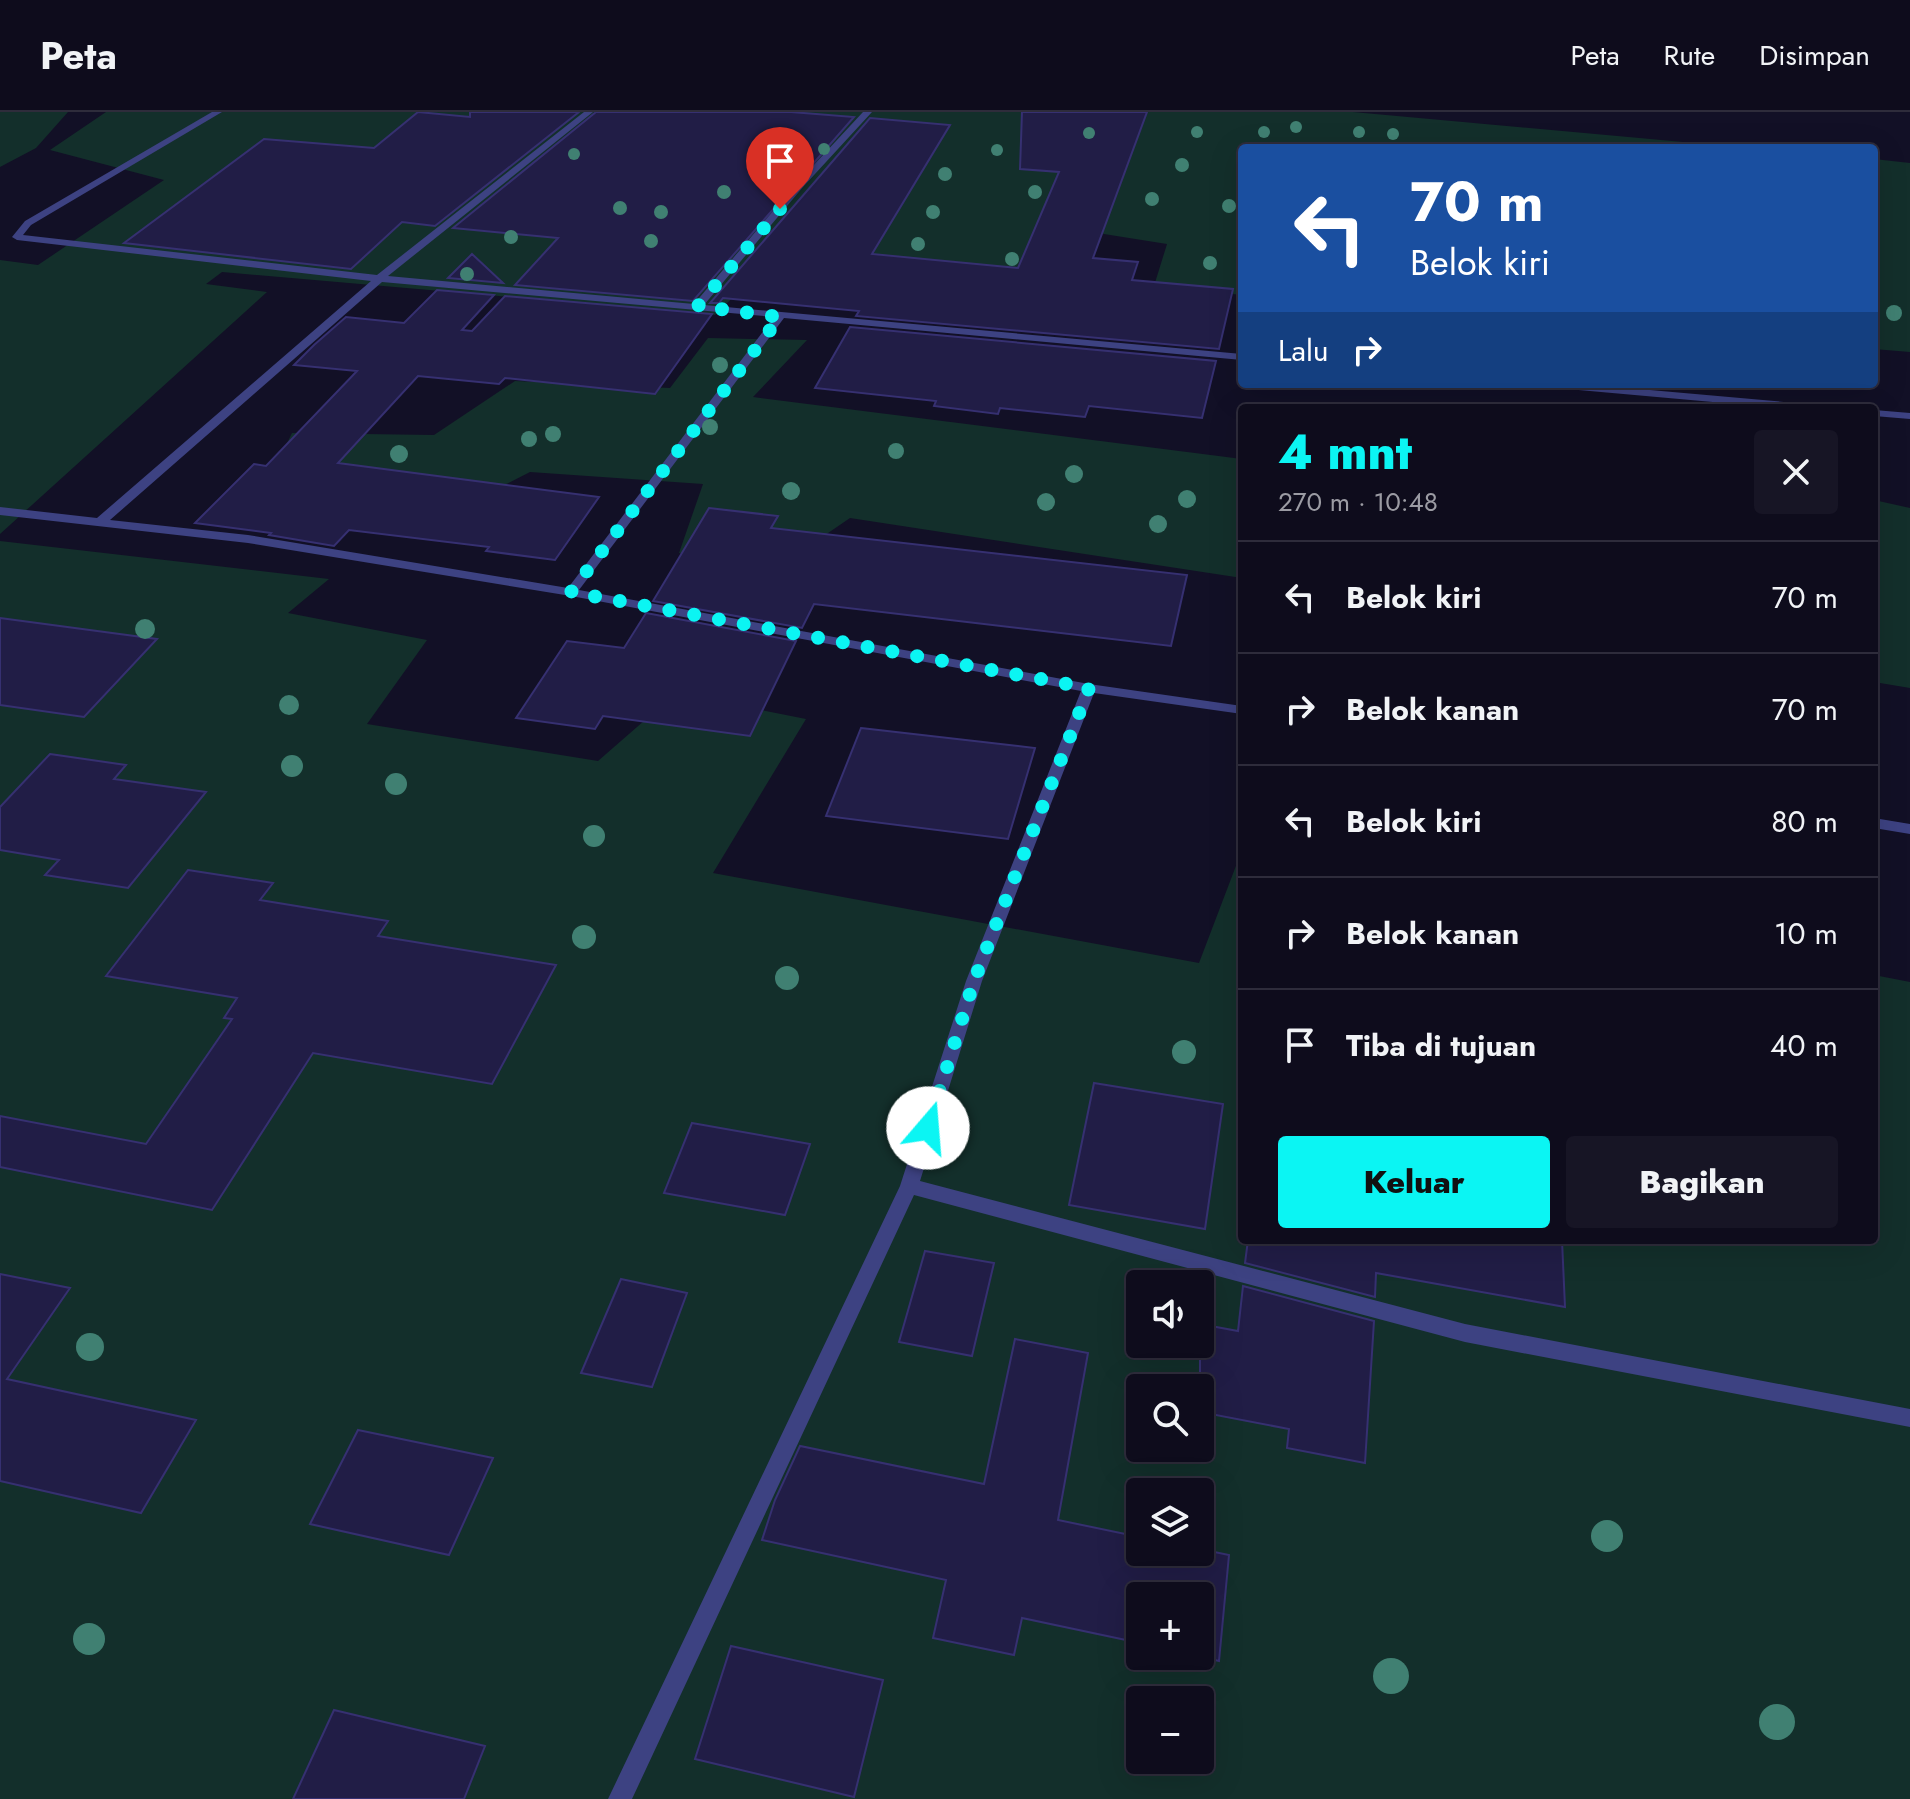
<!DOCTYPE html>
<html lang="id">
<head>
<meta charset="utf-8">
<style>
	:root { --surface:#0e0c1c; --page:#171525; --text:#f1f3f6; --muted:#9b9ba3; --line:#2e2c3b; --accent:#0bf5f3 }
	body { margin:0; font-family:Jost,sans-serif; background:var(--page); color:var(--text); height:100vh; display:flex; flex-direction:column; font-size:30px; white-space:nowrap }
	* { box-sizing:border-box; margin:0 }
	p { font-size:26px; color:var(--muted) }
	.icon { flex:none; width:44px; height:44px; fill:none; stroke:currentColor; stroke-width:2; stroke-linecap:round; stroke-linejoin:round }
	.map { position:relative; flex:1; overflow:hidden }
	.details { position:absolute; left:1238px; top:292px; width:640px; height:840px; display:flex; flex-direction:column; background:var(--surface); border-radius:8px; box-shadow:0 8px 32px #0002,0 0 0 2px var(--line) }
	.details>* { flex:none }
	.hud { position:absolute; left:1238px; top:32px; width:640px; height:244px; border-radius:8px; box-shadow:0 8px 32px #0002,0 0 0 2px var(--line); background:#1a4fa0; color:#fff; overflow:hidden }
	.buttons { position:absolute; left:1126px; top:1158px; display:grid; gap:16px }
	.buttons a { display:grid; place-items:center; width:88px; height:88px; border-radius:8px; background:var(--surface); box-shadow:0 8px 32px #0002,0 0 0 2px var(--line); font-size:40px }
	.pin { position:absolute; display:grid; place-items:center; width:68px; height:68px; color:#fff; margin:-82px -34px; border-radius:50% 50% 50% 0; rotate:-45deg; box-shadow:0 0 8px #0007 }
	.pin .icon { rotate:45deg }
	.me { position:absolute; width:88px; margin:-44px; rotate:18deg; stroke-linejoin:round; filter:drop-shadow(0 0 6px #0008) }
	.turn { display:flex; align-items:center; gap:28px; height:168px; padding:0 40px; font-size:36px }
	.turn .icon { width:104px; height:104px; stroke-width:2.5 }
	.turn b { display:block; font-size:56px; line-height:68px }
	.then { display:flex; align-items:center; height:76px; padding:0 40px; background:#0003; gap:16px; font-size:30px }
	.round { display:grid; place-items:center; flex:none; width:84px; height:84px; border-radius:8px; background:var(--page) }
	.summary { display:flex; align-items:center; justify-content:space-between; height:136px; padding:0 40px }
	h1 { font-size:48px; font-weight:800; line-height:60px; color:var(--accent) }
	.cta { display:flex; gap:16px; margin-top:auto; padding:16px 40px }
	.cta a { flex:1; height:92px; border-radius:8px; background:var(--accent); color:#111; font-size:32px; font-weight:800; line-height:92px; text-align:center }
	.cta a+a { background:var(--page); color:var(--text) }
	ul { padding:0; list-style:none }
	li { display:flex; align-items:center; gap:24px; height:112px; padding:0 40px; border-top:2px solid var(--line) }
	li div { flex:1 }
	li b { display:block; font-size:30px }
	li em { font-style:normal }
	header { display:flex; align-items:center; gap:48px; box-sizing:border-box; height:112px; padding:0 40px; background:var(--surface); border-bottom:2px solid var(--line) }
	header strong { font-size:38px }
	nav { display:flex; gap:44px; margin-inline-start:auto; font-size:28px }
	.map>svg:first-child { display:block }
</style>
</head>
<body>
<header>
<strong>Peta</strong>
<nav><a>Peta</a><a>Rute</a><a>Disimpan</a></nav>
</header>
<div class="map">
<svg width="1910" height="1687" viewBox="0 0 1910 1687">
	<rect width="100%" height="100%" fill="#121026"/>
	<path fill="#132f2b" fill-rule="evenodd" d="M0 0H68L36 36 0 55Z
		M106 0H1353L1749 36H1242V183L1154 174 1167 132 1085 119 1042 172 864 153 828 92 715 203 222 160 206 172 267 180 0 422V148L38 153 164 68 50 38Z
		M1874 47 1910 51V240L1874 237Z
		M708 226 807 228 753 285 1242 347V466L850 406 774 458 679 441 703 372 530 360 438 407 267 372 292 321 434 323 515 269 670 276Z
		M1874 388 1910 396V576L1874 570Z
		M0 429 329 467 288 501 427 528 367 612 598 649 676 581 806 607 713 761 1199 851 1242 738V1128H1874V863L1910 870V1687H0ZM1140 1172H1200V1232H1140ZM1140 1276H1200V1336H1140ZM1140 1380H1200V1440H1140ZM1140 1484H1200V1544H1140ZM1140 1588H1200V1648H1140Z"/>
	<path fill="#211d46" stroke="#363071" stroke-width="2" d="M418 0 470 5V0H579L435 114 402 110 351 157 124 131 264 27 374 36Z
		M596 0H791L854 5 693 189 515 173 558 126 453 116Z
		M1022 0H1147L1093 146 1138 150 1132 168 1233 177 1219 237 856 204 859 199 723 186 719 191H710L870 6 950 13 872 142 1018 156 1059 60 1020 57Z
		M472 142 503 171 448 166Z
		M437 178 494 183 462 218 472 219 505 184 712 202 655 282 505 266 499 272 418 264 338 351 599 385 555 448 486 439 489 435 349 418 334 434 269 423 271 421 195 411 254 352 266 354 357 259 294 253 314 233 346 205 404 211Z
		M850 215 1216 249 1202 306 1089 294 1085 305 1000 296 998 302 934 294 936 289 815 276Z
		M709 396 778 404 771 416 1187 463 1171 534 814 492 802 516 653 489Z
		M646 501 796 529 750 624 603 604 595 617 516 606 567 529 624 536Z
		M0 506 157 527 84 605 0 593Z
		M861 616 1035 636 1008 727 826 704Z
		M50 642 126 653 114 667 206 680 128 776 45 763 59 748 0 738V695Z
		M188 758 273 771 260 788 388 809 378 824 556 853 492 972 313 941 212 1098 0 1055V1004L146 1032 232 907 224 906 237 886 106 864Z
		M1094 971 1223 992 1205 1117 1069 1093Z
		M692 1011 810 1032 785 1103 664 1081Z
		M1248 1128H1562L1565 1195 1376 1161 1375 1185 1245 1151Z
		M925 1139 994 1151 972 1244 899 1230Z
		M0 1162 70 1176 7 1267 196 1308 141 1401 0 1369Z
		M621 1167 687 1181 652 1275 581 1261Z
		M1243 1174 1374 1209 1365 1351 1287 1336 1289 1317 1200 1300V1212L1238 1219Z
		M1015 1227 1088 1241 1058 1408 1140 1425V1440H1200V1437L1229 1443 1219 1549 1198 1544 1200 1484H1140V1531L1022 1506 1014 1543 933 1526 946 1468 762 1428 775 1388 800 1334 984 1372Z
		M358 1318 493 1346 449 1443 310 1412Z
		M731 1534 883 1568 854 1685 695 1647Z
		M334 1598 485 1634 464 1687H293Z"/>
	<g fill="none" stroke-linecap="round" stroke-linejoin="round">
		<path fill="#3d4282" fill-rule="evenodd" d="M212 0H222L31 113 23 123 377 163 584 0H593L388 164 694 192 797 71 863 0H872L803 75 704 193 1242 242V248L784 206 579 478 1089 572 1242 594V602L1094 581 982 869 920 1069 1465 1212 1910 1297V1315L1465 1230 914 1083 632 1687H608L900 1074 966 869 1081 579 571 484 248 431 0 403V395L97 406 371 169 17 128 12 125 25 109ZM382 170 774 205 568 476 248 423 110 408Z
			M1540 272H1582L1818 293 1823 296H1781L1545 275Z
			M1874 298 1910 301V307L1874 304Z
			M1874 706 1910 712V722L1874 716Z"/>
	</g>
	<g fill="#408072">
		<circle cx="1296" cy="15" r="6"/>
		<circle cx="1197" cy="20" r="6"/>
		<circle cx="1264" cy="20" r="6"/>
		<circle cx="1359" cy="20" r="6"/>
		<circle cx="1089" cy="21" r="6"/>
		<circle cx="1393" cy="22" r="6"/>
		<circle cx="824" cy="37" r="6"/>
		<circle cx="997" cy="38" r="6"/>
		<circle cx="574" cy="42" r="6"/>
		<circle cx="801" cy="49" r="6"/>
		<circle cx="1182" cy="53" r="7"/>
		<circle cx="945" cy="62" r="7"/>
		<circle cx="768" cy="65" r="7"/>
		<circle cx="724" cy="80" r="7"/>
		<circle cx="1035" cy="80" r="7"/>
		<circle cx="1152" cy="87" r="7"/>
		<circle cx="1229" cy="94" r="7"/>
		<circle cx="620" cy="96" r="7"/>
		<circle cx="661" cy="100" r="7"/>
		<circle cx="933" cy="100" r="7"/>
		<circle cx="511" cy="125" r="7"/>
		<circle cx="651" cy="129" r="7"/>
		<circle cx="918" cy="132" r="7"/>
		<circle cx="1012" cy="147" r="7"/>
		<circle cx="1210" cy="151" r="7"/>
		<circle cx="467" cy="162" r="7"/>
		<circle cx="1894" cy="201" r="8"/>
		<circle cx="720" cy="253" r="8"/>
		<circle cx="710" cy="315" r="8"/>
		<circle cx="553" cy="322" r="8"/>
		<circle cx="529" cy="327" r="8"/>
		<circle cx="896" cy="339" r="8"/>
		<circle cx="399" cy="342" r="9"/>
		<circle cx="1074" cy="362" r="9"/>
		<circle cx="791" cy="379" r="9"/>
		<circle cx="1187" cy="387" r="9"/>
		<circle cx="1046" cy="390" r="9"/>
		<circle cx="1158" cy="412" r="9"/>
		<circle cx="145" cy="517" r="10"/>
		<circle cx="289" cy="593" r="10"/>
		<circle cx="292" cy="654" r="11"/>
		<circle cx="396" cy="672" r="11"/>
		<circle cx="594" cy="724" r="11"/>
		<circle cx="584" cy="825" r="12"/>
		<circle cx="787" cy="866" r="12"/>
		<circle cx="1184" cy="940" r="12"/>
		<circle cx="90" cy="1235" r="14"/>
		<circle cx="1607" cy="1424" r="16"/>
		<circle cx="89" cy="1527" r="16"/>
		<circle cx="1391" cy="1564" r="18"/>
		<circle cx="1777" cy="1610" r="18"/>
	</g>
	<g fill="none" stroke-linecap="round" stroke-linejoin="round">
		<path stroke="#0bf5f3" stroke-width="14" stroke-dasharray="0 25.2" d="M780 97 698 194 780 205 571 480 1089 576 974 869 928 1016"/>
	</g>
</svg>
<div class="buttons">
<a><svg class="icon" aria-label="sound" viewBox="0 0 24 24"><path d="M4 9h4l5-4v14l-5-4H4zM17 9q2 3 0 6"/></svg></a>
<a><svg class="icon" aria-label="search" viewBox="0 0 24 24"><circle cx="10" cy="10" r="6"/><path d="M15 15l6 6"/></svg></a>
<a><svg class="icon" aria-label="layers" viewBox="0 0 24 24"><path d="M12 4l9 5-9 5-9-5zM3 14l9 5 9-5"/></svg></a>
<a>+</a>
<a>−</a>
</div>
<div class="pin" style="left:780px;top:97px;background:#d93025"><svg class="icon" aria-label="arrive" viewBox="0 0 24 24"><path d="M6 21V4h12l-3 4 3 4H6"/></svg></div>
<svg class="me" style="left:928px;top:1016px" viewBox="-20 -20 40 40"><circle r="19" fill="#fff"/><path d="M0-13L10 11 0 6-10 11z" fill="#0bf5f3"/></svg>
<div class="hud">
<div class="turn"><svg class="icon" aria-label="left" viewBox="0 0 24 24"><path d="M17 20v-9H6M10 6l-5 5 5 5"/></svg><div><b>70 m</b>Belok kiri</div></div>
<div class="then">Lalu<svg class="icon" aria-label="right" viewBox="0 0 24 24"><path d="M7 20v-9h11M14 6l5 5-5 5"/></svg></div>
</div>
<section class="details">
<div class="summary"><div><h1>4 mnt</h1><p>270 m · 10:48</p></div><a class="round"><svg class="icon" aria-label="close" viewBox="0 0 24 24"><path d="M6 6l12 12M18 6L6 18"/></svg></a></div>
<ul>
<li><svg class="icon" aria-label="left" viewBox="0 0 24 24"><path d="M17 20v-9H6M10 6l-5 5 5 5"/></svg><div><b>Belok kiri</b></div><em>70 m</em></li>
<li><svg class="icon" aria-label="right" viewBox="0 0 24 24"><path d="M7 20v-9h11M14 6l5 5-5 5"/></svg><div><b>Belok kanan</b></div><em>70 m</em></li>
<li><svg class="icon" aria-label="left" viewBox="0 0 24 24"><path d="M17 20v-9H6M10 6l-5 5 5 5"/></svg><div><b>Belok kiri</b></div><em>80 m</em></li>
<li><svg class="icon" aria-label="right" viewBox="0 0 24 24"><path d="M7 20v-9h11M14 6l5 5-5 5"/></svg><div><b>Belok kanan</b></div><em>10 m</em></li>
<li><svg class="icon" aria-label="arrive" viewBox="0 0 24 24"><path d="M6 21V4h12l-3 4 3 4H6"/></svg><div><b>Tiba di tujuan</b></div><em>40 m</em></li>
</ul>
<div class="cta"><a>Keluar</a><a>Bagikan</a></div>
</section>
</div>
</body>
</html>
